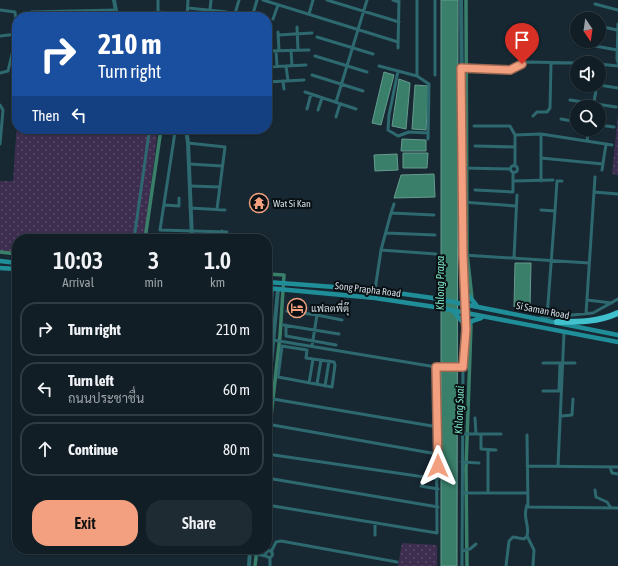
<!DOCTYPE html>
<html lang="en">
<head>
<meta charset="utf-8">
<style>
	:root { --surface:#111e26; --page:#1e2b32; --text:#f1f3f6; --muted:#9ca2a7; --line:#303c43; --accent:#f2a07f }
	body { margin:0; font-family:"Asap Condensed",Sarabun,sans-serif; background:var(--page); color:var(--text); height:100vh; display:flex; flex-direction:column; font-size:15px; white-space:nowrap }
	* { box-sizing:border-box; margin:0 }
	p { font-size:13px; color:var(--muted) }
	.icon { flex:none; width:22px; height:22px; fill:none; stroke:currentColor; stroke-width:2; stroke-linecap:round; stroke-linejoin:round }
	.map { position:relative; flex:1; overflow:hidden }
	.drawer { position:absolute; left:12px; top:234px; width:260px; height:320px; display:flex; flex-direction:column; background:var(--surface); border-radius:16px; box-shadow:0 1px 3px #0004,0 0 0 1px var(--line) }
	.drawer>* { flex:none }
	.top-card { position:absolute; left:12px; top:12px; width:260px; height:122px; border-radius:16px; box-shadow:0 1px 3px #0004,0 0 0 1px var(--line); background:#1a4fa0; color:#fff; overflow:hidden }
	.needle { width:26px; rotate:167deg }
	.fabs { position:absolute; left:570px; top:12px; display:grid; gap:8px }
	.fabs a { display:grid; place-items:center; width:36px; height:36px; border-radius:50%; background:var(--surface); box-shadow:0 1px 3px #0004,0 0 0 1px var(--line); font-size:20px }
	.pin { position:absolute; display:grid; place-items:center; width:34px; height:34px; color:#fff; margin:-41px -17px; border-radius:50% 50% 50% 0; rotate:-45deg; box-shadow:0 0 4px #0007 }
	.pin .icon { rotate:45deg }
	.me { position:absolute; width:44px; margin:-22px; rotate:0deg; stroke-linejoin:round; filter:drop-shadow(0 0 3px #0008) }
	.turn { display:flex; align-items:center; gap:14px; height:84px; padding:0 20px; font-size:18px }
	.turn .icon { width:52px; height:52px; stroke-width:2.5 }
	.turn b { display:block; font-size:28px; line-height:34px }
	.then { display:flex; align-items:center; height:38px; padding:0 20px; background:#0003; gap:8px; font-size:15px }
	.eta { display:flex; justify-content:space-evenly; align-items:center; height:68px; text-align:center }
	.eta b { font-size:24px; font-weight:600; line-height:28px }
	.cta { display:flex; gap:8px; margin-top:auto; padding:8px 20px }
	.cta a { flex:1; height:46px; border-radius:16px; background:var(--accent); color:#111; font-size:16px; font-weight:600; line-height:46px; text-align:center }
	.cta a+a { background:var(--page); color:var(--text) }
	ul { padding:0; list-style:none }
	li { display:flex; align-items:center; gap:12px; height:54px; margin:0 8px 6px; padding:0 12px; border:2px solid var(--line); border-radius:16px }
	li div { flex:1 }
	li b { display:block; font-size:15px }
	li em { font-style:normal }
	.map>svg:first-child { display:block }
</style>
</head>
<body>
<div class="map">
<svg width="618" height="566" viewBox="0 0 618 566">
	<defs>
		<pattern id="grass-dots" width="8" height="8" patternUnits="userSpaceOnUse"><rect width="8" height="8" fill="#3d2e50"/><path d="M2 2h.1M6 6h.1" fill="none" stroke="#584c69" stroke-width="1.8" stroke-linecap="round"/></pattern>
	</defs>
	<rect width="100%" height="100%" fill="#172833"/>
	<path fill="url(#grass-dots)" d="M618 114V175L612 174Z
		M17 122V129H158L144 239H17V254L0 252V181H13Z
		M402 543 437 545V566H398Z"/>
	<path fill="#397f6a" stroke="#679b8f" d="M441 0H458L457 566H441Z
		M384 72 394 75 381 125 372 123Z
		M399 79 410 83 406 129 392 126Z
		M415 85 429 86 426 130 412 129Z
		M402 139 426 140V151H401Z
		M403 153H428L427 168H403Z
		M397 154 398 170 375 171 374 155Z
		M434 174 435 197 394 198 401 175Z
		M515 263H531L530 307H514Z"/>
	<g fill="none" stroke-linecap="round" stroke-linejoin="round">
		<path stroke="#397f6a" stroke-width="3.5" d="M466 0 467 253 472 298
			M145 239 161 129
			M0 252 17 254
			M267 274 284 275 280 336 267 452
			M255 566 257 549
			M467 566 466 468 471 326"/>
		<path stroke="#2d696f" stroke-width="3" d="M158 0V17
			M263 0 398 42
			M327 0 399 22
			M393 0 399 2
			M435 0V75
			M595 4 618 10
			M188 8 227 12
			M0 10 15 12 17 28
			M210 10 211 0
			M31 12 116 10
			M158 12 187 15
			M309 14 313 0
			M187 17 188 0
			M234 17 239 0
			M252 17 257 0
			M273 19 278 5
			M618 24 617 59 618 63
			M599 26 617 30
			M297 27 298 50
			M278 32 279 51
			M278 35 312 33
			M0 36 17 34
			M317 37 373 54
			M590 45 617 50
			M398 48 399 0
			M291 50 292 66
			M267 51 309 50
			M276 51 277 66
			M315 56 367 72
			M599 64 618 66
			M286 66 288 81
			M379 66 417 76 429 84 428 139
			M267 67 306 65
			M461 68 509 70 526 62 577 63
			M398 71 389 115 388 130 398 136 409 132 428 133
			M0 73 8 71 13 50
			M312 75 363 91
			M417 76V0
			M574 80 577 81
			M283 81 284 89
			M267 82 304 80
			M599 85 618 88
			M305 92 356 109
			M570 100 616 107
			M336 102 367 0
			M0 105 3 110 0 144
			M593 107 597 85
			M307 109 311 94
			M318 110 322 98
			M533 116 537 112H547L550 108 551 63
			M336 117 340 104
			M561 119 577 122
			M599 125 614 127
			M474 126H510L515 135V166
			M175 132 160 230 227 232
			M515 135 541 134 612 145
			M587 141 589 129
			M188 143 225 147 217 209
			M475 146 515 147
			M541 158 603 164
			M189 164 222 166
			M510.5 169a3.5 3.5 0 1 1 7 0a3.5 3.5 0 1 1-7 0Z
			M462 168 510 169
			M602 170 606 144
			M513 181 553 180
			M541 181V134
			M190 186 220 187
			M475 190 513 192V172
			M594 192 618 194
			M462 202 516 206
			M164 205 179 206V198
			M190 208 225 210
			M541 210 555 211 547 317
			M555 211 557 181H562
			M391 213 394 204
			M386 233 435 235
			M134 239 149 133 148 129
			M221 239 222 231
			M381 250 436 254
			M463 255 589 263
			M514 258 517 195
			M375 290 381 250 391 213 434 215
			M587 300 612 303
			M287 311 317 315 312 346
			M586 314 595 177
			M317 315 342 320
			M540 318 593 313 618 299
			M283 325 339 334
			M286 325V336L336 345
			M273 340 436 367H463
			M282 346 307 350 306 358 334 362 335 365 332 387 278 377Z
			M543 363H575
			M309 383 313 359
			M317 384 321 360
			M325 386 329 361
			M543 391H559L560 363
			M267 398 438 427
			M562 416 572 415 573 399
			M475 418 476 434
			M267 424 437 454
			M462 434H501
			M481 434V449L496 450
			M527 435 528 507 618 508
			M488 450V493
			M267 454 438 479
			M462 462 479 463
			M527 466 618 467
			M558 466 564 333
			M610 467 612 473 618 474
			M267 478 438 507
			M421 486 438 489
			M595 490 596 497 607 502 611 508
			M462 493H527
			M267 505 437 533 436 367
			M375 523V535
			M527 536 534 550 533 566
			M250 549 267 552
			M265.5 554a3.5 3.5 0 1 1 7 0a3.5 3.5 0 1 1-7 0Z
			M462 551 470 549 476 544
			M271 552 276 542 281 541 397 562
			M250 553 266 556
			M270 566V558
			M462 566 463 367 466 330
			M506 566 509 541 513 537 524 539 527 536C530 524 522 519 527 505"/>
		<path stroke="#2d696f" stroke-width="4" d="M114 0 117 17
			M461 0 464 289
			M186 129 188 143 192 239
			M267 351 272 289
			M267 383 270 374 278 289
			M249 566 250 549"/>
		<path stroke="#208e99" stroke-width="4.5" d="M0 261 17 263
			M0 268 17 269
			M267 282 375 290 433 298 618 335
			M267 288 375 298 435 307 618 342
			M464 289 466 330
			M464 290 477 306
			M454 312 465 325
			M466 330 472 321 481 318"/>
		<path stroke="#41c1ce" stroke-width="6" d="M557 322C578 322 599 322 618 313"/>
	</g>
	<g fill="none" stroke-linecap="round" stroke-linejoin="round">
		<g stroke="#9d6853" stroke-width="10">
			<path id="route" d="M438 466 436 367H463L466 330 463 255 461 68 510 70 522 64"/>
		</g>
		<use href="#route" stroke="#f2a07f" stroke-width="7"/>
	</g>
	<defs>
		<g id="temple-ring" transform="scale(1)"><circle r="9.5" fill="#081014" stroke="#f2a07f" stroke-width="1.5"/><path d="M0-6L5-2H3V0L6.5 2.5H4V6H1.5V3h-3V6H-4V2.5H-6.5L-3 0V-2H-5Z" fill="#f2a07f"/></g>
		<g id="hotel-ring" transform="scale(1)"><circle r="9.5" fill="#081014" stroke="#f2a07f" stroke-width="1.5"/><path d="M-6-4.5h1.5V1H6V5H4.5V3h-9V5H-6ZM-4 0a1.8 1.8 0 1 1 3.6 0ZM.5 0V-2.5h3Q6-2.5 6 0Z" fill="#f2a07f"/></g>
	</defs>
	<g fill-rule="evenodd">
		<use href="#temple-ring" x="259" y="203"/>
		<use href="#hotel-ring" x="297" y="308"/>
	</g>
	<g text-anchor="middle" stroke-width="4" stroke-linejoin="round" paint-order="stroke">
		<g font-size="10" fill="#d3dde5" stroke="#081014" text-anchor="start">
			<text x="273" y="207">Wat Si Kan</text>
			<text x="311" y="312">แฟลตพี่ตุ๊</text>
		</g>
		<g font-size="10" fill="#d3dde5" stroke="#081014">
			<text transform="translate(368 289) rotate(7)" y="4">Song Prapha Road</text>
			<text transform="translate(543 310) rotate(11)" y="4">Si Saman Road</text>
		</g>
		<g font-size="11" font-style="italic" fill="#7de5c5" stroke="#081014">
			<text transform="translate(440 283) rotate(-90)" y="4">Khlong Prapa</text>
			<text transform="translate(459 410) rotate(-88)" y="4">Khlong Suai</text>
		</g>
	</g>
</svg>
<div class="fabs">
<a><svg class="needle" viewBox="-14 -14 28 28"><path d="M0-13l5 13h-10z" fill="#e53935"/><path d="M0 13l5-13h-10z" fill="#9ca2a7"/></svg></a>
<a><svg class="icon" aria-label="sound" viewBox="0 0 24 24"><path d="M4 9h4l5-4v14l-5-4H4zM17 9q2 3 0 6"/></svg></a>
<a><svg class="icon" aria-label="search" viewBox="0 0 24 24"><circle cx="10" cy="10" r="6"/><path d="M15 15l6 6"/></svg></a>
</div>
<div class="pin" style="left:522px;top:64px;background:#d93025"><svg class="icon" aria-label="arrive" viewBox="0 0 24 24"><path d="M6 21V4h12l-3 4 3 4H6"/></svg></div>
<svg class="me" style="left:438px;top:466px" viewBox="-20 -20 40 40"><path d="M0-17L14 15 0 8-14 15z" fill="#f2a07f" stroke="#fff" stroke-width="4"/></svg>
<div class="top-card">
<div class="turn"><svg class="icon" aria-label="right" viewBox="0 0 24 24"><path d="M7 20v-9h11M14 6l5 5-5 5"/></svg><div><b>210 m</b>Turn right</div></div>
<div class="then">Then<svg class="icon" aria-label="left" viewBox="0 0 24 24"><path d="M17 20v-9H6M10 6l-5 5 5 5"/></svg></div>
</div>
<section class="drawer">
<div class="eta">
<div><b>10:03</b><p>Arrival</p></div>
<div><b>3</b><p>min</p></div>
<div><b>1.0</b><p>km</p></div>
</div>
<ul>
<li><svg class="icon" aria-label="right" viewBox="0 0 24 24"><path d="M7 20v-9h11M14 6l5 5-5 5"/></svg><div><b>Turn right</b></div><em>210 m</em></li>
<li><svg class="icon" aria-label="left" viewBox="0 0 24 24"><path d="M17 20v-9H6M10 6l-5 5 5 5"/></svg><div><b>Turn left</b><p>ถนนประชาชื่น</p></div><em>60 m</em></li>
<li><svg class="icon" aria-label="ahead" viewBox="0 0 24 24"><path d="M12 20V5M6 11l6-6 6 6"/></svg><div><b>Continue</b></div><em>80 m</em></li>
</ul>
<div class="cta"><a>Exit</a><a>Share</a></div>
</section>
</div>
</body>
</html>
